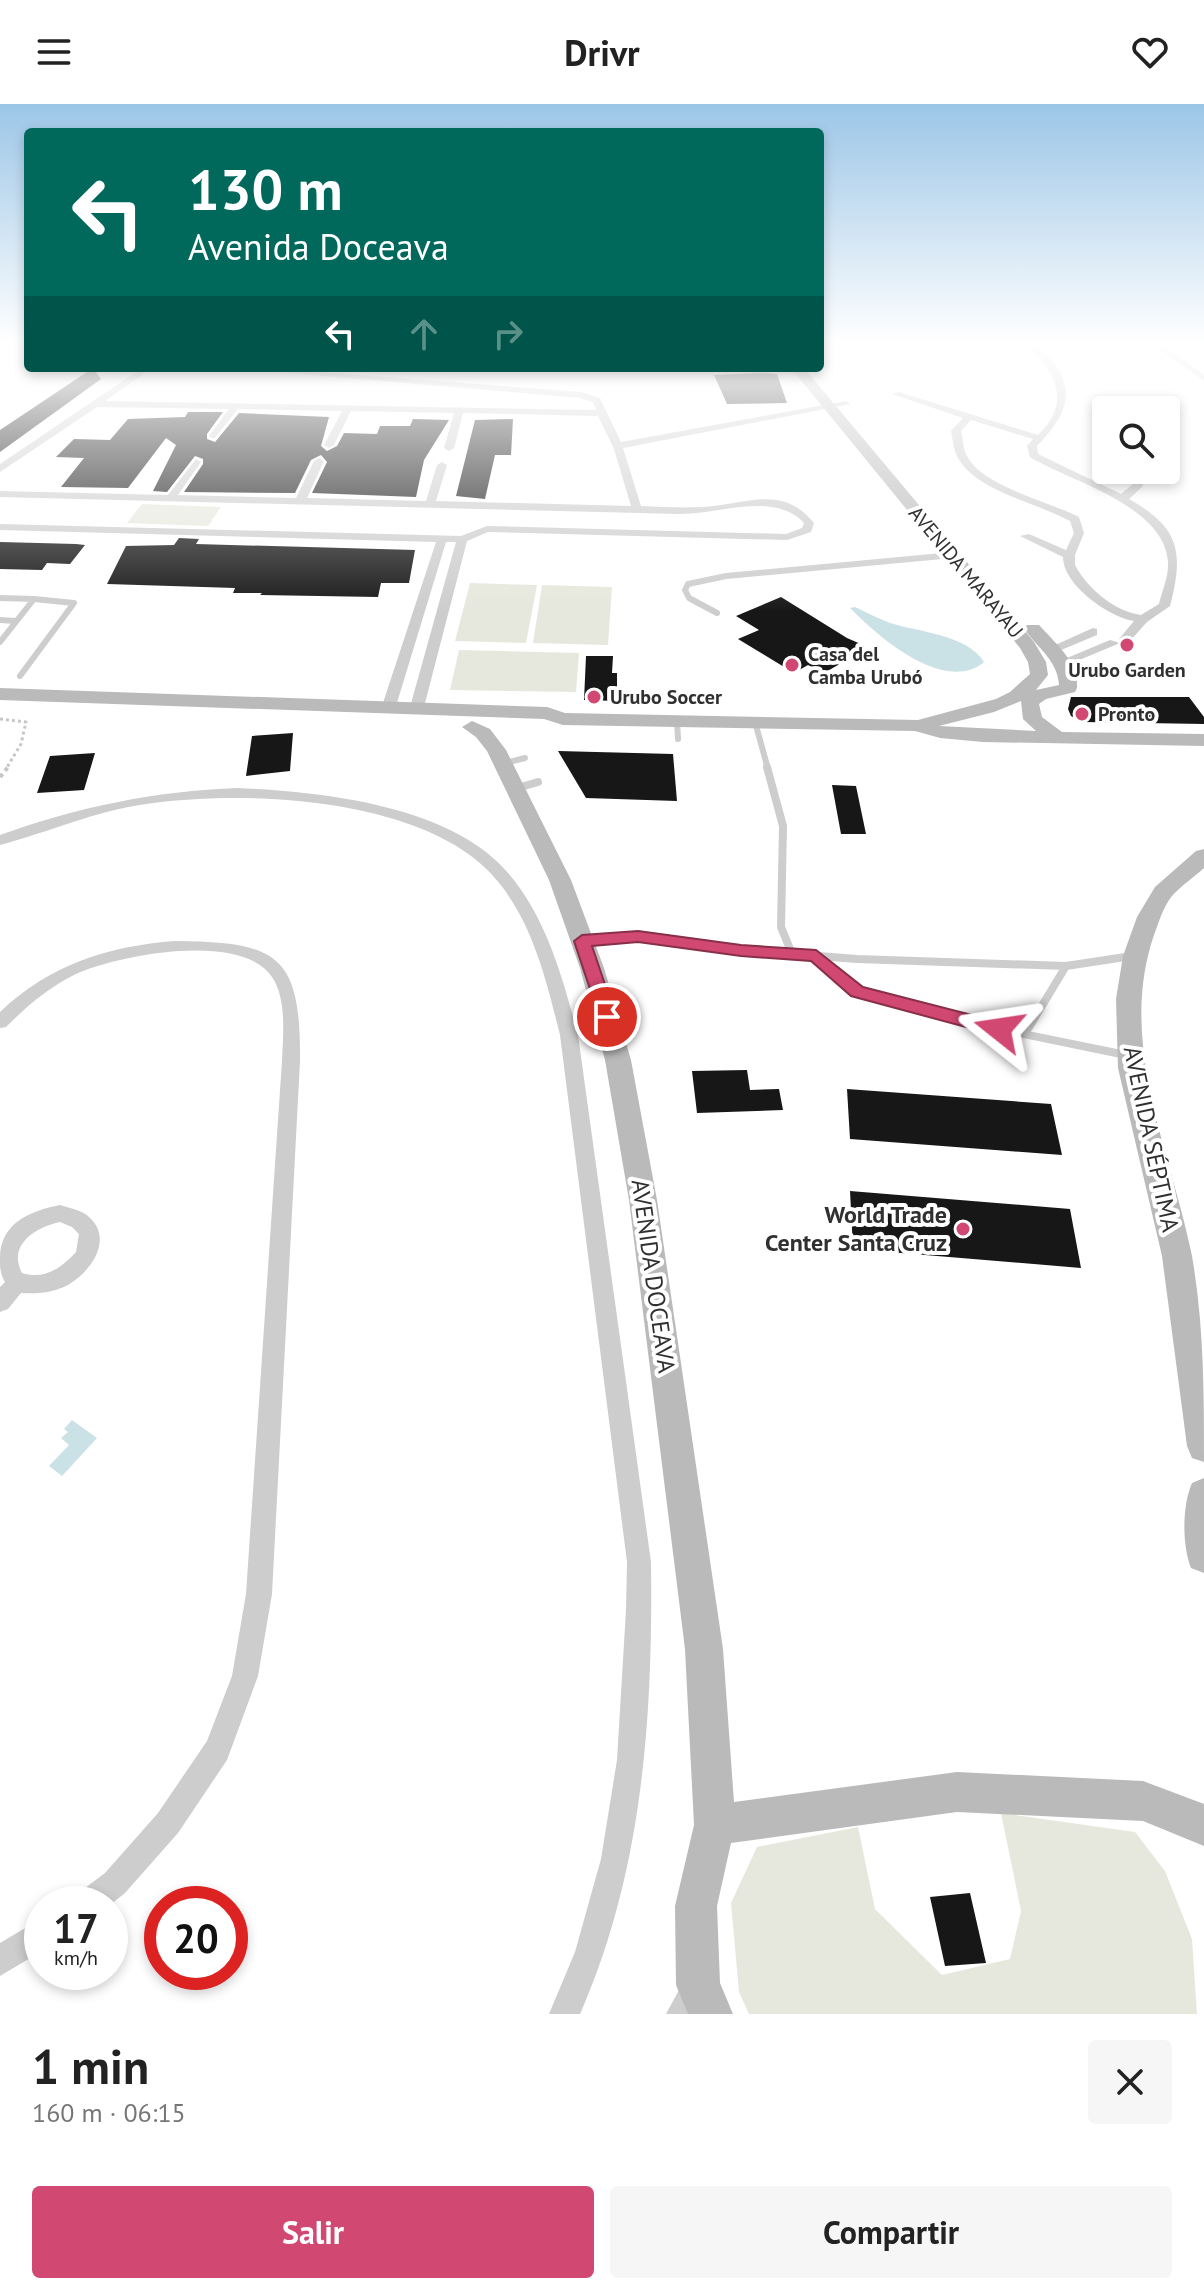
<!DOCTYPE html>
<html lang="es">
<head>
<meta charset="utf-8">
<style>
	:root { --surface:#fff; --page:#f6f6f6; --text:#222; --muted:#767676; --accent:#d14872 }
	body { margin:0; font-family:"PT Sans",sans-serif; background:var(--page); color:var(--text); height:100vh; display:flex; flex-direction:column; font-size:30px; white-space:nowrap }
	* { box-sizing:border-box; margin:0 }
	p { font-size:26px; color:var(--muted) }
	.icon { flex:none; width:44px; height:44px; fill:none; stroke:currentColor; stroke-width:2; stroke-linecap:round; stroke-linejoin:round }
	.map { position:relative; height:1910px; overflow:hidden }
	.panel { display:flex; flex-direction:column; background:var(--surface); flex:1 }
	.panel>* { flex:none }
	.hud { position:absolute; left:24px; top:24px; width:800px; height:244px; border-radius:8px; box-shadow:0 4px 12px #0003; background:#00695c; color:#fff; overflow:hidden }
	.fabs { position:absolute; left:1092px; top:292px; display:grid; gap:16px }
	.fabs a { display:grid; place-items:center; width:88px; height:88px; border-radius:8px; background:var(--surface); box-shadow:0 4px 12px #0003; font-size:40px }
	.speed { position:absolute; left:24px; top:1782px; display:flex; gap:16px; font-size:40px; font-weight:700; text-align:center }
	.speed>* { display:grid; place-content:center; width:104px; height:104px; border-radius:50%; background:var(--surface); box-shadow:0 4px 12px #0003; line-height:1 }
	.speed small { font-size:20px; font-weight:400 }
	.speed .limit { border:12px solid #d22; background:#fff; color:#111 }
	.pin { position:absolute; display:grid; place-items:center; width:68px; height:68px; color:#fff; margin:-34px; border:4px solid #fff; border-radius:50%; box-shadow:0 2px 8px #0007 }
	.me { position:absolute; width:88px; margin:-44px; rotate:285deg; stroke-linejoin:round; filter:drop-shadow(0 0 6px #0008) }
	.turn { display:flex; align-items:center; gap:28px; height:168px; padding:0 32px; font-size:36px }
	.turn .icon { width:104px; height:104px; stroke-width:2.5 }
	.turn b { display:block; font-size:56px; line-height:68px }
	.lanes { display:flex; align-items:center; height:76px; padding:0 32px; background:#0003; justify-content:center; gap:40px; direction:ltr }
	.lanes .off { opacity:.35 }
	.round { display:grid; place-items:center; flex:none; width:84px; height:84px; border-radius:8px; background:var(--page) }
	.summary { display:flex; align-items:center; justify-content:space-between; height:136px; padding:0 32px }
	h1 { font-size:48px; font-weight:800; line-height:60px }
	.action { display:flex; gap:16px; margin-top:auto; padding:16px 32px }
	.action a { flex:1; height:92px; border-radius:8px; background:var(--accent); color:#fff; font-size:32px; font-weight:800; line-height:92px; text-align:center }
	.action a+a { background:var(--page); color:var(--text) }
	header { display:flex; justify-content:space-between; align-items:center; height:104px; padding:0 32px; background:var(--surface); font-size:36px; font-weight:800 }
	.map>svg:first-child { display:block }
</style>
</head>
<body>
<header><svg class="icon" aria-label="menu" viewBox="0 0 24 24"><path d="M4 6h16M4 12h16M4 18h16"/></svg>Drivr<svg class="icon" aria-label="heart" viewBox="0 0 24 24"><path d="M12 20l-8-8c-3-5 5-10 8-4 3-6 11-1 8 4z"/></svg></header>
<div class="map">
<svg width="1204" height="1910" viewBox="0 0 1204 1910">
	<rect width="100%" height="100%" fill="#fff"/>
	<path fill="#e6e8dd" d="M142 400 221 403 208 422 127 419Z
		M470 479 537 481 526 539 455 537Z
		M542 481 612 483 608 541 533 539Z
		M459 546 579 549 576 588 450 586Z
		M1001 1709 1135 1728 1165 1767 1192 1835 1197 1910H749L739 1888 731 1799 757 1743 858 1723 875 1805 942 1871 1010 1855 1021 1807Z"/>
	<path fill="#cae1e5" d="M855 503C867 509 878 514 890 519 919 528 968 531 984 558 945 591 877 532 850 504Z
		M72 1316 97 1334 62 1372 49 1362 69 1341 61 1334 68 1328 64 1325Z"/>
	<path fill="#171717" d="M93 264 101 275 0 348V326Z
		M760 269 777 270 787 299 727 300 714 271Z
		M188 308H223L207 330V335L215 338 239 309 329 313 321 342 327 347 337 342 344 329 377 330 380 322H410L413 315 449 316 424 356 416 393 312 389 327 358 321 351 311 356 295 389 184 388 203 360V355L195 352 167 388 153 387 176 341 166 334 128 384 61 383 84 354 56 353 74 335 110 336 128 315 185 313Z
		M513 315 511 351H495L485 395 456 392 475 316Z
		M179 434 199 435 196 440 415 446 409 479H381L378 493 260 491 262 489H233L235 484 107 480 126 442 174 441Z
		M0 438 76 440 85 441 70 460 47 459 42 466 0 465Z
		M781 493 847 534 863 541 839 554 845 557 824 569 808 561 794 569 738 535 759 526 736 512Z
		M586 552H613L612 569H617V597L584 596Z
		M1071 593H1189L1204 613V620L1083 618 1071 612 1068 605Z
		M293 629 290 667 246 672 252 632Z
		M558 647 673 650 677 697 586 694Z
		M95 649 84 686 37 689 50 652Z
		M832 681 856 682 866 730H841Z
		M747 966 750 986 779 985 783 1006 697 1009 692 967Z
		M847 985 1051 1000 1062 1051 850 1035Z
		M850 1087 1070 1105 1081 1164 853 1145Z
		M970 1789 986 1859 945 1862 930 1793Z"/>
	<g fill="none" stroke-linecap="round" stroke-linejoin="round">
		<path stroke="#c7c7c7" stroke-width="3" stroke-dasharray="3 3" stroke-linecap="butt" d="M0 615 26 618 21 640 6 665"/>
		<path stroke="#c7c7c7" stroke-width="4" stroke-dasharray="4 4" stroke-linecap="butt" d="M0 673 8 663"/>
		<path stroke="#cdcdcd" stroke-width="5" d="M1158 241 1204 274"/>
		<path stroke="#cdcdcd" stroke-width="6" d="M0 494 34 495 0 538
			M717 509 689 494 685 486 688 480 726 472 953 451
			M0 516 16 517
			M20 572 74 499 34 495
			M677 617 678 635
			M755 618 768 665
			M502 660 525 654"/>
		<path stroke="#cdcdcd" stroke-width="8" d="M767 663 783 722 781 823 792 850
			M514 685 538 678
			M582 837 638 832 741 846 857 855 1066 862 1132 852
			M816 852 857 887 999 925 1126 951
			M1025 930 1066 862"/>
		<path fill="#cdcdcd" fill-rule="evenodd" d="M942 241H976L945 244Z
			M1028 241H1037C1078 279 1073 305 1037 342L1038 350 1121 390 1133 380 1139 366H1149L1142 383 1129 395C1180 424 1184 448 1170 502L1147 518 1129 538 1119 535 1134 517C1109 513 1063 481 1063 453L1020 432 1029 430 1066 446 1074 429 1070 417C1038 399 974 387 957 352 953 344 953 335 951 327L963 314 892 290 899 288 1038 331C1072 298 1056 270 1028 241ZM971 316 1033 335 1027 342 1030 353C1071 378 1164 401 1168 458 1169 472 1162 487 1159 500L1141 511C1114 507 1088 485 1075 461V451L1084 429 1079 413C1049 397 983 383 967 352 963 345 963 335 961 327Z
			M142 264H152L105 297 596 306 593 298 580 294 232 264H269L581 288 600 294 621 338 846 297 851 300 623 344 641 402C662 403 683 404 704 403 746 400 783 380 814 419L811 428 787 436 488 428 467 437 424 603 417 607 410 603 456 438H446L396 602 389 606 382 602 436 438 0 426V420L461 432 487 422 786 430 802 424 804 419C774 387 720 410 680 410L0 393V387L168 391 196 355 201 358 178 391 296 394 314 357 319 354 324 357 307 394 426 397 437 361 442 358 447 361 436 397 631 402 614 345 598 312 463 309 454 344 449 347 444 344 454 309 351 307 334 341 329 344 324 341 342 307 238 305 214 335 209 332 229 305 97 303 0 368V360Z
			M1093 524 1097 525V531L1054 549 1044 546Z
			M1110 536 1120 539 1065 562 1055 559Z
			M238 684C322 688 451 701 509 770 547 815 563 875 578 931L651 1458C653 1612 643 1767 580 1910H549L575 1848 601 1755 617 1656 626 1506 627 1458 560 931C547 879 534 823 500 780 434 693 245 685 146 700 95 707 49 728 0 741V731C78 703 155 687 238 684Z
			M175 837C278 838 301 850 300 957L272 1490 258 1572 227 1656 178 1729 125 1789 110 1801 72 1800 77 1790 105 1769 158 1709 207 1637 232 1572 246 1490 282 957C283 931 287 895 272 873 242 827 116 851 74 871 48 884 27 902 6 923L0 924V908C49 861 108 842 175 837Z
			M60 1101C69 1104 82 1106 89 1113 115 1136 89 1171 64 1183 50 1189 36 1190 21 1189L8 1205 0 1208V1183L5 1178C0 1170 0 1163 0 1154 0 1119 30 1107 60 1101ZM60 1118 72 1123 79 1130 76 1148C61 1164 45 1176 22 1169 7 1141 36 1123 60 1118Z
			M42 1814V1847L0 1872V1839Z
			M697 1869 708 1873 712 1884 699 1910H666L686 1873Z"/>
		<path fill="#bababa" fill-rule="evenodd" d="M791 264H804L1034 538 1046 558 1048 571 1036 586 1059 581C1058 557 1037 543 1024 525L1027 521H1039C1055 539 1079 558 1077 584L1075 588 1046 595 1039 600 1042 613 1062 628 1204 630V642L983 638 940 634 915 627 563 621 544 615 0 596V584L547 603 565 609 918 616 996 595 1010 588 1030 570 1028 558 1020 544ZM1021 597 1023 615 1036 627 939 622 994 608Z
			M472 617 490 625 506 646 571 776 604 864 631 956 657 1096 723 1545 734 1698 957 1668 1143 1677 1204 1700V1742L1143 1717 957 1708 731 1739 717 1802 720 1879 733 1910H688L676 1881 675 1802 694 1721 685 1545 629 1096 605 956 580 864 549 776 487 647 476 633 462 623Z
			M1204 745V764C1194 773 1181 782 1172 792 1163 803 1159 818 1154 831 1117 939 1171 1047 1192 1152 1204 1221 1204 1289 1204 1358L1192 1354 1187 1342 1162 1152 1118 964 1116 895 1123 852 1137 813 1155 783 1196 747Z
			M1204 1374V1469L1191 1464C1182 1441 1182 1402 1192 1379Z"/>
	</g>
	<linearGradient id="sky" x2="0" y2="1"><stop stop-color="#9cc6e7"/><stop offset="0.47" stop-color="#fff"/><stop offset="1" stop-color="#fff" stop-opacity="0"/></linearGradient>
	<rect width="1204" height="508" fill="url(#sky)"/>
	<path fill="#d14872" stroke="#882f4a" stroke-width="2" d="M638 827 741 841 816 846 863 883 999 918 1008 925 999 932 851 892 811 857 741 852 638 838 592 842 616 913 613 918H601L574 837 582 831Z"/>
	<g fill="#d14872" stroke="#fff" stroke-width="3">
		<circle cx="1127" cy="541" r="8"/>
		<circle cx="792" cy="561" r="8"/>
		<circle cx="594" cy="593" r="8"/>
		<circle cx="1082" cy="610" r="8"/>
		<circle cx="963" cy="1125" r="8"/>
	</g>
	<g text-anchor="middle" stroke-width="8" stroke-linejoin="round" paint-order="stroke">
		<g font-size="20" fill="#303030" stroke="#fff">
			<text transform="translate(966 468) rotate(50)" y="7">AVENIDA MARAYAU</text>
		</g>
		<g font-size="20" font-weight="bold" fill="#303030" stroke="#fff" text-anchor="start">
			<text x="808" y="557">Casa del<tspan x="808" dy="23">Camba Urubó</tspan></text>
			<text x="1127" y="573" text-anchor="middle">Urubo Garden</text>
			<text x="610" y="600">Urubo Soccer</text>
			<text x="1098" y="617">Pronto</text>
		</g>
		<g font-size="24" fill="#303030" stroke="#fff">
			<text transform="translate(1151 1035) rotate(78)" y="8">AVENIDA SÉPTIMA</text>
			<text transform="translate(653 1172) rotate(82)" y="8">AVENIDA DOCEAVA</text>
		</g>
		<g font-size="24" font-weight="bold" fill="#303030" stroke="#fff" text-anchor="end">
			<text x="947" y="1119">World Trade<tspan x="947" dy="28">Center Santa Cruz</tspan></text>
		</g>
	</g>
</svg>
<div class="fabs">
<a><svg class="icon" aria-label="search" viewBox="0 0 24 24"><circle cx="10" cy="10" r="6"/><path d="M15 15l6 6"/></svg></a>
</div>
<div class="speed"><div>17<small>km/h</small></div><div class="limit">20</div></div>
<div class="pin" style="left:607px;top:913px;background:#d93025"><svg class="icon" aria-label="arrive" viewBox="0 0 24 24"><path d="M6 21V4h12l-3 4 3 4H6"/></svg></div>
<svg class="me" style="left:999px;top:925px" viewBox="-20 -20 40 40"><path d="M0-17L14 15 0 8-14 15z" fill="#d14872" stroke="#fff" stroke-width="4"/></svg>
<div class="hud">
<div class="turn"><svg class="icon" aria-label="left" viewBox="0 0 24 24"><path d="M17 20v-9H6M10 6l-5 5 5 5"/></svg><div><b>130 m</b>Avenida Doceava</div></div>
<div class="lanes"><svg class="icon" aria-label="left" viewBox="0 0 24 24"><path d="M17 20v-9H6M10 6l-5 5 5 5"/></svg><svg class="icon off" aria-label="ahead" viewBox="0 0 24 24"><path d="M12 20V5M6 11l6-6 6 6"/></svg><svg class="icon off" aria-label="right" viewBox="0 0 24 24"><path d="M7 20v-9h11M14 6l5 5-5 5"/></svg></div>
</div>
</div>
<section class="panel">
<div class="summary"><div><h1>1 min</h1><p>160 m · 06:15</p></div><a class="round"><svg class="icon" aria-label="close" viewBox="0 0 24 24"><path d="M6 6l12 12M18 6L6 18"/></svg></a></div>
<div class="action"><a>Salir</a><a>Compartir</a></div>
</section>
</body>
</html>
